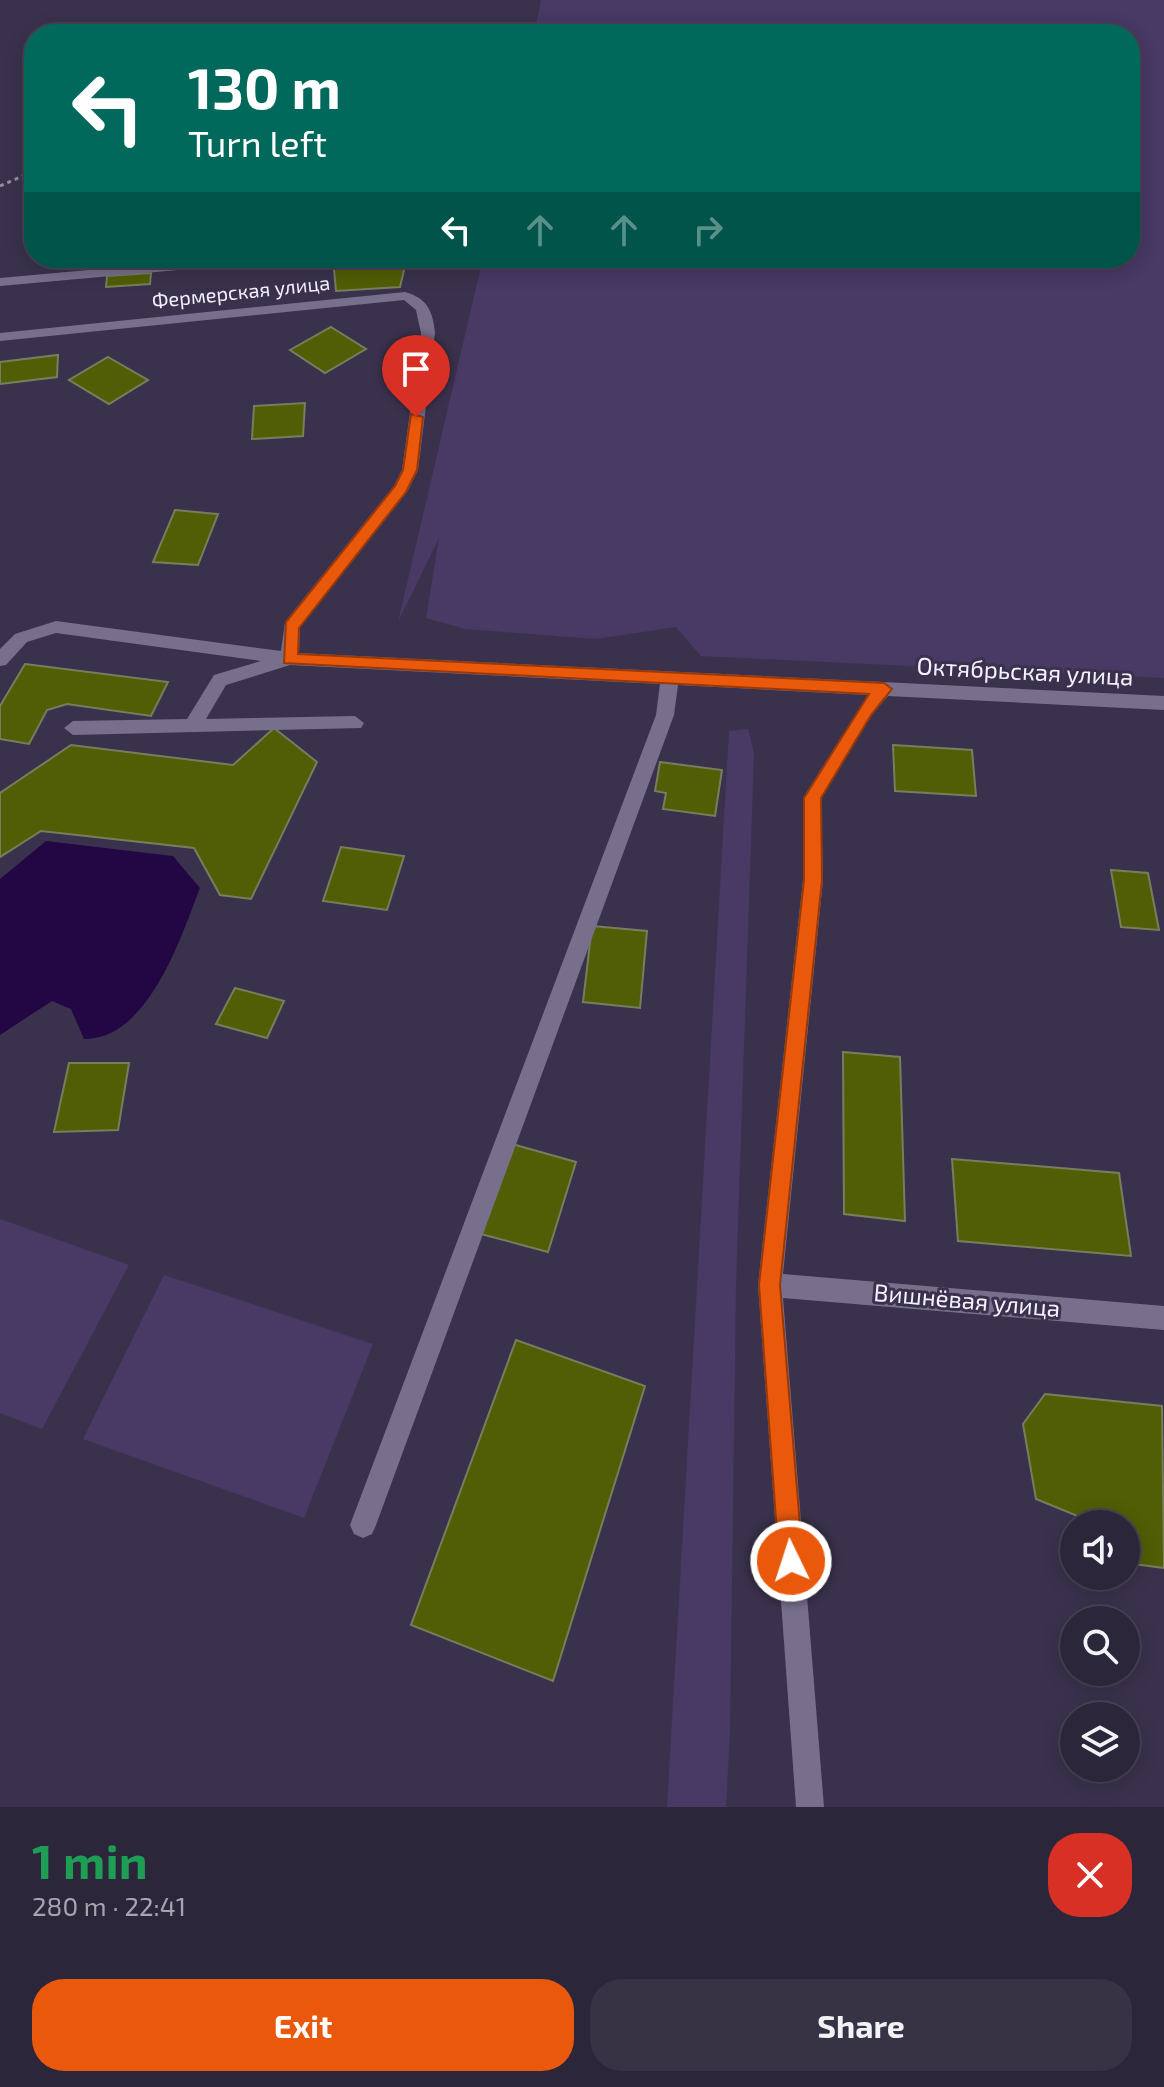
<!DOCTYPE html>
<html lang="en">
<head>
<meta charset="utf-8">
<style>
	:root { --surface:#2c263a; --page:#383245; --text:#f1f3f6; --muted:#a6a5af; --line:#484354; --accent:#ea580c }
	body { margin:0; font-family:"Exo 2",sans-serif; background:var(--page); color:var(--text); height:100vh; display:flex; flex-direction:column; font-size:30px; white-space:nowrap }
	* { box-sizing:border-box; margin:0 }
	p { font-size:26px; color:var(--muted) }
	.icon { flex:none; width:44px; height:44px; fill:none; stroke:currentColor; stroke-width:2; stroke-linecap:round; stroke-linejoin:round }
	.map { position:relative; height:1807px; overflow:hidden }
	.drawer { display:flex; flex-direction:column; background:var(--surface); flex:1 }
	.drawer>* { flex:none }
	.hud { position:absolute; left:24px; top:24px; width:1116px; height:244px; border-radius:32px; box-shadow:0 4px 20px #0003,0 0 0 2px var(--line); background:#00695c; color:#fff; overflow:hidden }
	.tools { position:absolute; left:1060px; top:1510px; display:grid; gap:16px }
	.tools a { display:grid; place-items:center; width:80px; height:80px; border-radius:50%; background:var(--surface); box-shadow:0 4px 20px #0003,0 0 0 2px var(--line); font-size:40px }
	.pin { position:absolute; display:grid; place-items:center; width:68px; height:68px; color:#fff; margin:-82px -34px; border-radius:50% 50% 50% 0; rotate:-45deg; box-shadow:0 0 8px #0007 }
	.pin .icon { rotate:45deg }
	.me { position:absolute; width:88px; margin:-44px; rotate:356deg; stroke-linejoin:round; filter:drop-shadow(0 0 6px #0008) }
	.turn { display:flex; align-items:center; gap:28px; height:168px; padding:0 32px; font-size:36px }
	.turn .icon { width:104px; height:104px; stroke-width:2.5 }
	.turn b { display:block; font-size:56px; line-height:68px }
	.lanes { display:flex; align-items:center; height:76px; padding:0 32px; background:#0003; justify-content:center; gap:40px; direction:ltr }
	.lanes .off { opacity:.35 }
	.round { display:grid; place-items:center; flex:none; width:84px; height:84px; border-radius:32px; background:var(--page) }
	.overview { display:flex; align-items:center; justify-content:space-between; height:136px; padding:0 32px }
	h1 { font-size:48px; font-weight:700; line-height:60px; color:#1e9e55 }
	.button { display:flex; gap:16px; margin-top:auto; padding:16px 32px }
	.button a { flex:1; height:92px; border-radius:32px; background:var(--accent); color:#fff; font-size:32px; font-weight:700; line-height:92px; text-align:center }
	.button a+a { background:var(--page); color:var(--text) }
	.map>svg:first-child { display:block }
</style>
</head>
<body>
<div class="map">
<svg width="1164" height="1807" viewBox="0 0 1164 1807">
	<rect width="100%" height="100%" fill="#3a324d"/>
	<path fill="#483965" d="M541 0H1164V678L701 656 676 627 596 639 465 629 426 618 439 538 398 622 483 258H1130V34H534Z
		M748 729 754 753 736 1285 730 1732 726 1807H667L729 731Z
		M0 1219 129 1265 42 1429 0 1413Z
		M164 1275 373 1344 304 1518 83 1439Z"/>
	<path fill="#230744" d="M46 841 173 856 200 888C181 937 148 1040 84 1039L71 1009 52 1001 0 1035V879Z"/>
	<path fill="#515e05" stroke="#767e5e" stroke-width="2" d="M372 258H407L400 287 336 291 334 269 368 266Z
		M151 273 150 284 106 287 107 276Z
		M331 327 366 349 325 373 290 350Z
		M58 355 57 377 0 384V362Z
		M108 357 148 380 109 404 69 380Z
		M305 403 303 436 252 439 254 406Z
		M175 510 218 514 198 565 153 562Z
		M25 664 168 682 151 716 67 704 47 710 29 744 0 739V706Z
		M274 728 317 762 251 899 220 895 194 848 41 831 0 857V793L71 745 233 765Z
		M893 745 972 750 976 796 895 791Z
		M660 762 722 770 715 816 663 809 666 793 655 791Z
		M341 847 404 856 387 910 323 901Z
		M1111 870 1148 873 1159 930 1121 927Z
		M592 926 647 931 640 1008 583 1002Z
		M235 988 284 1001 267 1038 216 1024Z
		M843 1052 900 1057 905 1221 844 1214Z
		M69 1063H129L118 1130 54 1132Z
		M512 1144 576 1162 548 1252 481 1234Z
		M952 1159 1119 1173 1131 1256 958 1241Z
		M516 1340 645 1386 553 1681 411 1625Z
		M1045 1394 1162 1406 1164 1568 1126 1563V1524H1097L1036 1499 1023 1424Z"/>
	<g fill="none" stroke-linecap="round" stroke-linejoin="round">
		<path stroke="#938da1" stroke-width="3" stroke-dasharray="4 4" stroke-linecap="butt" d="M0 186 34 171"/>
		<path fill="#786f8d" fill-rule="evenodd" d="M221 258H273L266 262 0 286V278Z
			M405 292C427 298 433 311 435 333L418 470 407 492 300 627 299 653 1164 696V710L888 696 871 715 821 799 823 880 783 1274 1164 1306V1330L783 1298 824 1807H796L758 1285 803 880V798L868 695 678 685 674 715 376 1525 372 1534 363 1538 354 1534 350 1525 656 715 660 684 290 665 226 685 206 719 355 716 364 723 361 728 73 735 64 728 73 721 187 719 214 675 261 661 56 633 27 642 6 665 0 666V649L15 634 56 621 281 651 285 622 394 486 402 470 421 333 416 310 404 300 0 341V333Z"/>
	</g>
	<path fill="#ea580c" stroke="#983908" stroke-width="2" d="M411 414 423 417 417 470 406 492 299 628 298 654 884 683 892 689 871 715 821 798 822 880 780 1285 803 1561 799 1570 791 1573 782 1570 779 1561 759 1285 804 880V798L869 694 284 663 286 622 395 486 403 470Z"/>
	<g text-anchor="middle" stroke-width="6" stroke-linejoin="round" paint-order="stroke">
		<g font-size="20" fill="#f4f0fe" stroke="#3a324d">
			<text transform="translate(241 292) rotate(-6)" y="7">Фермерская улица</text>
		</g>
		<g font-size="24" fill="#f4f0fe" stroke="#3a324d">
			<text transform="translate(1025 672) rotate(3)" y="8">Октябрьская улица</text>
			<text transform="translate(967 1301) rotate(5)" y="8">Вишнёвая улица</text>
		</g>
	</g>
</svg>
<div class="tools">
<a><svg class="icon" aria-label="sound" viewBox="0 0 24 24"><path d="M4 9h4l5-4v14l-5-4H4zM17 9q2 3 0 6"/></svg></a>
<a><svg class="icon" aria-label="search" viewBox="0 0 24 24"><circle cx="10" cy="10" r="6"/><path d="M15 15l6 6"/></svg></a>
<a><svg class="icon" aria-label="layers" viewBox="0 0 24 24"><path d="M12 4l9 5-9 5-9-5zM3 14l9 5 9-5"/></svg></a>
</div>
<div class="pin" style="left:416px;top:417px;background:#d93025"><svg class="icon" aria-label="arrive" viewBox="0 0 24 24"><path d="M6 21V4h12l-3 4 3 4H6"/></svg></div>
<svg class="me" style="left:791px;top:1561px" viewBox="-20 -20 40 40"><circle r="17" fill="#ea580c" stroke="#fff" stroke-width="3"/><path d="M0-11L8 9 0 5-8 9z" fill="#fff"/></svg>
<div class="hud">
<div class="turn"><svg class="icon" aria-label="left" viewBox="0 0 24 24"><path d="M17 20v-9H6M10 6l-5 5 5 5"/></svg><div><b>130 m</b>Turn left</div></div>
<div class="lanes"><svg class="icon" aria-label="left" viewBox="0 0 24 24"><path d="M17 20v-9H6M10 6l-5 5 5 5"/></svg><svg class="icon off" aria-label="ahead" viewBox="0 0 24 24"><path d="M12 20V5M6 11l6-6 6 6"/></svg><svg class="icon off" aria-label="ahead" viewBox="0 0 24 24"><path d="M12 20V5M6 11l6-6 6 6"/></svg><svg class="icon off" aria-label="right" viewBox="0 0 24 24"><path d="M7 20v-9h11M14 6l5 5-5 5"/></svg></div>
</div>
</div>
<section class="drawer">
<div class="overview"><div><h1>1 min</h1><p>280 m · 22:41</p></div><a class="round" style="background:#d93025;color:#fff"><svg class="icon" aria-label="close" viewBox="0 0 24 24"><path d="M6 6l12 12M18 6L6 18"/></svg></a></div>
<div class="button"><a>Exit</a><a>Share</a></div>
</section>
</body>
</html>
